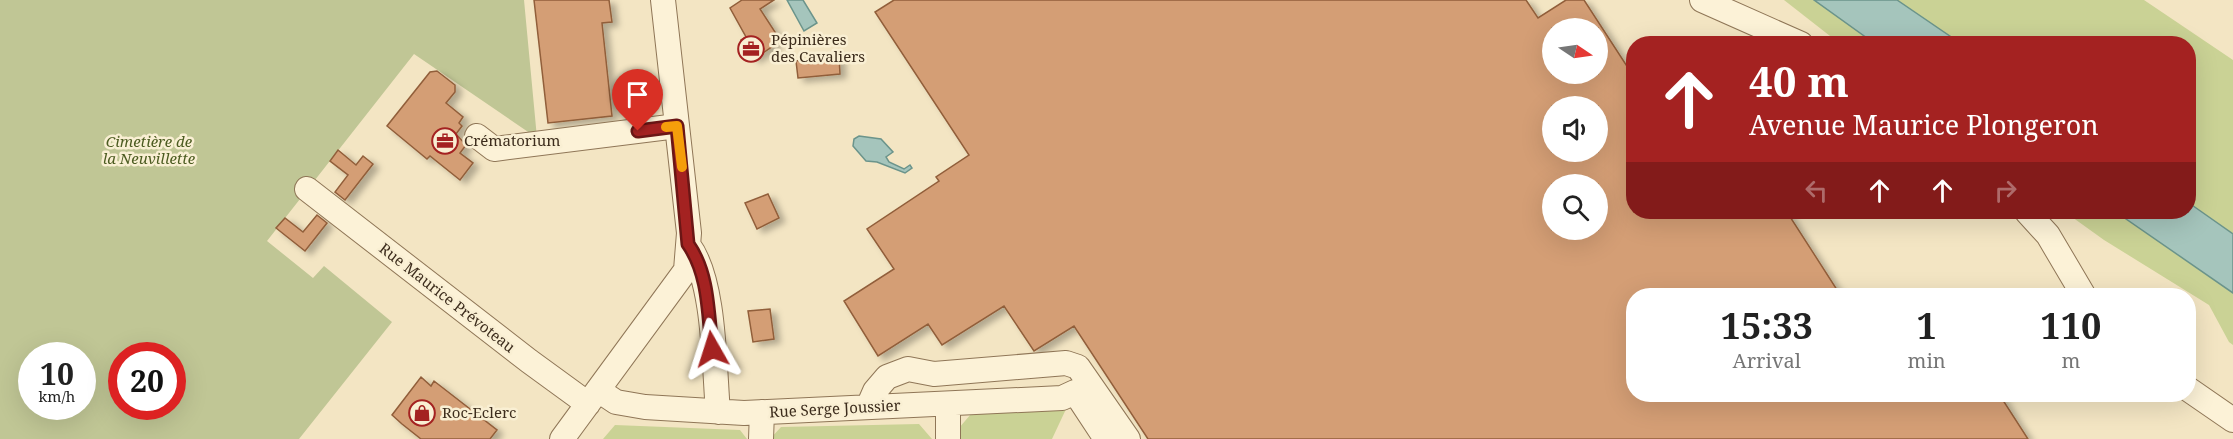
<!DOCTYPE html>
<html lang="en">
<head>
<meta charset="utf-8">
<style>
	:root { --surface:#fff; --page:#f6f6f6; --text:#222; --muted:#767676 }
	body { margin:0; font-family:"Noto Serif",serif; background:var(--page); color:var(--text); height:100vh; display:flex; flex-direction:column; font-size:22px; white-space:nowrap }
	* { box-sizing:border-box; margin:0 }
	p { font-size:20px; color:var(--muted) }
	.icon { flex:none; width:33px; height:33px; fill:none; stroke:currentColor; stroke-width:2; stroke-linecap:round; stroke-linejoin:round }
	.map { position:relative; flex:1; overflow:hidden }
	.panel { position:absolute; left:1626px; top:288px; width:570px; height:114px; display:flex; flex-direction:column; background:var(--surface); border-radius:24px; box-shadow:0 6px 24px #0002 }
	.panel>* { flex:none }
	.guide { position:absolute; left:1626px; top:36px; width:570px; height:183px; border-radius:24px; box-shadow:0 6px 24px #0002; background:#a42221; color:#fff; overflow:hidden }
	.needle { width:39px; rotate:103deg }
	.controls { position:absolute; left:1542px; top:18px; display:grid; gap:12px }
	.controls a { display:grid; place-items:center; width:66px; height:66px; border-radius:50%; background:var(--surface); box-shadow:0 6px 24px #0002; font-size:30px }
	.speed { position:absolute; left:18px; top:342px; display:flex; gap:12px; font-size:30px; font-weight:700; text-align:center }
	.speed>* { display:grid; place-content:center; width:78px; height:78px; border-radius:50%; background:var(--surface); box-shadow:0 6px 24px #0002; line-height:1 }
	.speed small { font-size:15px; font-weight:400 }
	.speed .limit { border:9px solid #d22; background:#fff; color:#111 }
	.pin { position:absolute; display:grid; place-items:center; width:51px; height:51px; color:#fff; margin:-62px -26px; border-radius:50% 50% 50% 0; rotate:-45deg; box-shadow:0 0 6px #0007 }
	.pin .icon { rotate:45deg }
	.me { position:absolute; width:66px; margin:-33px; rotate:354deg; stroke-linejoin:round; filter:drop-shadow(0 0 4px #0008) }
	.turn { display:flex; align-items:center; gap:21px; height:126px; padding:0 24px; font-size:27px }
	.turn .icon { width:78px; height:78px; stroke-width:2.5 }
	.turn b { display:block; font-size:42px; line-height:51px }
	.lanes { display:flex; align-items:center; height:57px; padding:0 24px; background:#0003; justify-content:center; gap:30px; direction:ltr }
	.lanes .off { opacity:.35 }
	.eta { display:flex; justify-content:space-evenly; align-items:center; height:102px; text-align:center }
	.eta b { font-size:36px; font-weight:700; line-height:42px }
	.map>svg:first-child { display:block }
</style>
</head>
<body>
<div class="map">
<svg width="2233" height="439" viewBox="0 0 2233 439">
	<defs>
		<filter id="shadow"><feDropShadow dx="6" dy="4" stdDeviation="3" flood-color="#0004"/></filter>
	</defs>
	<rect width="100%" height="100%" fill="#f3e5c3"/>
	<path fill="#cad295" d="M1784 0H2144L2233 60V345L2229 342 2209 305 2104 240 2065 212H2188V44L1839 43Z
		M977 407H1067L1052 439H960L959 428Z
		M919 424 932 439H770L781 427Z
		M615 425 740 430 747 439H603Z"/>
	<path fill="#c0c695" fill-rule="evenodd" d="M0 0H524L537 138 414 54 267 241 313 278 324 266 392 322 299 439H0ZM32 356H82V406H32ZM122 356H172V406H122Z"/>
	<path fill="#a5c5bc" stroke="#6b948b" stroke-width="1.5" d="M787 0H803L817 23 804 31Z
		M1814 0H1897L1960 43H1874Z
		M859 136 881 139 893 152 886 157 889 162 904 169 910 165 912 168 905 173 877 162 866 161 853 146 854 139Z
		M2189 203 2233 234V293L2116 212H2188Z"/>
	<path fill="#d49e75" stroke="#915e3a" stroke-width="1.5" fill-rule="evenodd" filter="url(#shadow)" d="M534 0H609L612 22 602 23 612 116 548 123Z
		M742 0H774L760 9 777 35 772 39 776 44 754 59 741 40 746 37 730 8Z
		M894 0H1526L1538 18 1566 0H1584L1634 77V212H1787L1841 296H1634V394H1999L2028 439H1148L1074 326 1034 351 1004 306 942 345 928 324 878 356 844 301 894 269 867 229 939 181 936 177 969 155 875 12ZM1552 28H1598V74H1552ZM1552 106H1598V152H1552ZM1552 184H1598V230H1552Z
		M839 56 840 74 798 78 796 61Z
		M437 71 455 85V92L446 103 463 117 459 123 462 126 456 134 466 145 460 153 473 163 460 180 430 156 427 159 387 126 430 72Z
		M338 150 356 165 363 156 373 164 345 200 335 192 348 175 330 161Z
		M768 194 779 218 757 229 745 203Z
		M317 215 327 223 305 251 276 228 285 218 303 232Z
		M770 309 774 339 753 342 748 311Z
		M421 377 431 386 434 381 497 430 490 439H421L402 424 392 415Z"/>
	<g fill="none" stroke-linecap="round" stroke-linejoin="round">
		<g stroke="#8f7657" stroke-width="26">
			<path id="minor" d="M1702 0 1801 44
				M477 136 494 149 677 126
				M307 189 529 361 588 404
				M2027 212 2048 235 2084 296
				M689 246C715 281 714 367 718 412
				M2188 389 2233 420
				M598 390 616 402 645 407 744 413 1062 398 1075 392 1106 439
				M868 407 875 391 887 377 908 369 934 374 1066 363 1078 367 1128 439
				M562 439 686 270 689 233 663 0
				M761 439 762 412
				M948 439V404"/>
		</g>
		<use href="#minor" stroke="#fcf2d7" stroke-width="24"/>
	</g>
	<g fill="none" stroke-linecap="round" stroke-linejoin="round">
		<g stroke="#6b1615" stroke-width="15">
			<path id="route" d="M638 131 677 126 688 244C709 274 708 313 712 349"/>
		</g>
		<use href="#route" stroke="#a42221" stroke-width="10"/>
		<path stroke="#f59e0b" stroke-width="10" d="M666 127 677 126 682 167"/>
	</g>
	<defs>
		<g id="office-ring" transform="scale(1.35)"><circle r="9.5" fill="#f9efd3" stroke="#a42221" stroke-width="1.5"/><path d="M-6-3h4V-5.5h4V-3h4V5H-6ZM-1-4.5V-3h2v-1.5ZM-6 0V1H6V0Z" fill="#a42221"/></g>
		<g id="shop-ring" transform="scale(1.35)"><circle r="9.5" fill="#f9efd3" stroke="#a42221" stroke-width="1.5"/><path d="M-5-2.5h2.3a2.7 3.5 0 0 1 5.4 0H5L5.5 6h-11ZM-1.5-2.5h3a1.5 2.3 0 0 0-3 0Z" fill="#a42221"/></g>
	</defs>
	<g fill-rule="evenodd">
		<use href="#office-ring" x="751" y="49"/>
		<use href="#office-ring" x="445" y="141"/>
		<use href="#shop-ring" x="422" y="413"/>
	</g>
	<g text-anchor="middle" stroke-width="5" stroke-linejoin="round" paint-order="stroke">
		<g font-size="15" fill="#3d2d1d" stroke="#f9efd3" text-anchor="start">
			<text x="771" y="45">Pépinières<tspan x="771" dy="17">des Cavaliers</tspan></text>
			<text x="464" y="146">Crématorium</text>
			<text x="442" y="418">Roc-Eclerc</text>
		</g>
		<g font-size="15" font-style="italic" fill="#4c5c21" stroke="#f9efd3">
			<text x="149" y="147">Cimetière de<tspan x="149" dy="17">la Neuvillette</tspan></text>
		</g>
		<g font-size="15" fill="#3d2d1d" stroke="#f9efd3">
			<text transform="translate(447 298) rotate(38)" y="5">Rue Maurice Prévoteau</text>
			<text transform="translate(835 409) rotate(-3)" y="5">Rue Serge Joussier</text>
		</g>
	</g>
</svg>
<div class="controls">
<a><svg class="needle" viewBox="-14 -14 28 28"><path d="M0-13l5 13h-10z" fill="#e53935"/><path d="M0 13l5-13h-10z" fill="#767676"/></svg></a>
<a><svg class="icon" aria-label="sound" viewBox="0 0 24 24"><path d="M4 9h4l5-4v14l-5-4H4zM17 9q2 3 0 6"/></svg></a>
<a><svg class="icon" aria-label="search" viewBox="0 0 24 24"><circle cx="10" cy="10" r="6"/><path d="M15 15l6 6"/></svg></a>
</div>
<div class="speed"><div>10<small>km/h</small></div><div class="limit">20</div></div>
<div class="pin" style="left:638px;top:131px;background:#d93025"><svg class="icon" aria-label="arrive" viewBox="0 0 24 24"><path d="M6 21V4h12l-3 4 3 4H6"/></svg></div>
<svg class="me" style="left:712px;top:349px" viewBox="-20 -20 40 40"><path d="M0-17L14 15 0 8-14 15z" fill="#a42221" stroke="#fff" stroke-width="4"/></svg>
<div class="guide">
<div class="turn"><svg class="icon" aria-label="ahead" viewBox="0 0 24 24"><path d="M12 20V5M6 11l6-6 6 6"/></svg><div><b>40 m</b>Avenue Maurice Plongeron</div></div>
<div class="lanes"><svg class="icon off" aria-label="left" viewBox="0 0 24 24"><path d="M17 20v-9H6M10 6l-5 5 5 5"/></svg><svg class="icon" aria-label="ahead" viewBox="0 0 24 24"><path d="M12 20V5M6 11l6-6 6 6"/></svg><svg class="icon" aria-label="ahead" viewBox="0 0 24 24"><path d="M12 20V5M6 11l6-6 6 6"/></svg><svg class="icon off" aria-label="right" viewBox="0 0 24 24"><path d="M7 20v-9h11M14 6l5 5-5 5"/></svg></div>
</div>
<section class="panel">
<div class="eta">
<div><b>15:33</b><p>Arrival</p></div>
<div><b>1</b><p>min</p></div>
<div><b>110</b><p>m</p></div>
</div>
</section>
</div>
</body>
</html>
